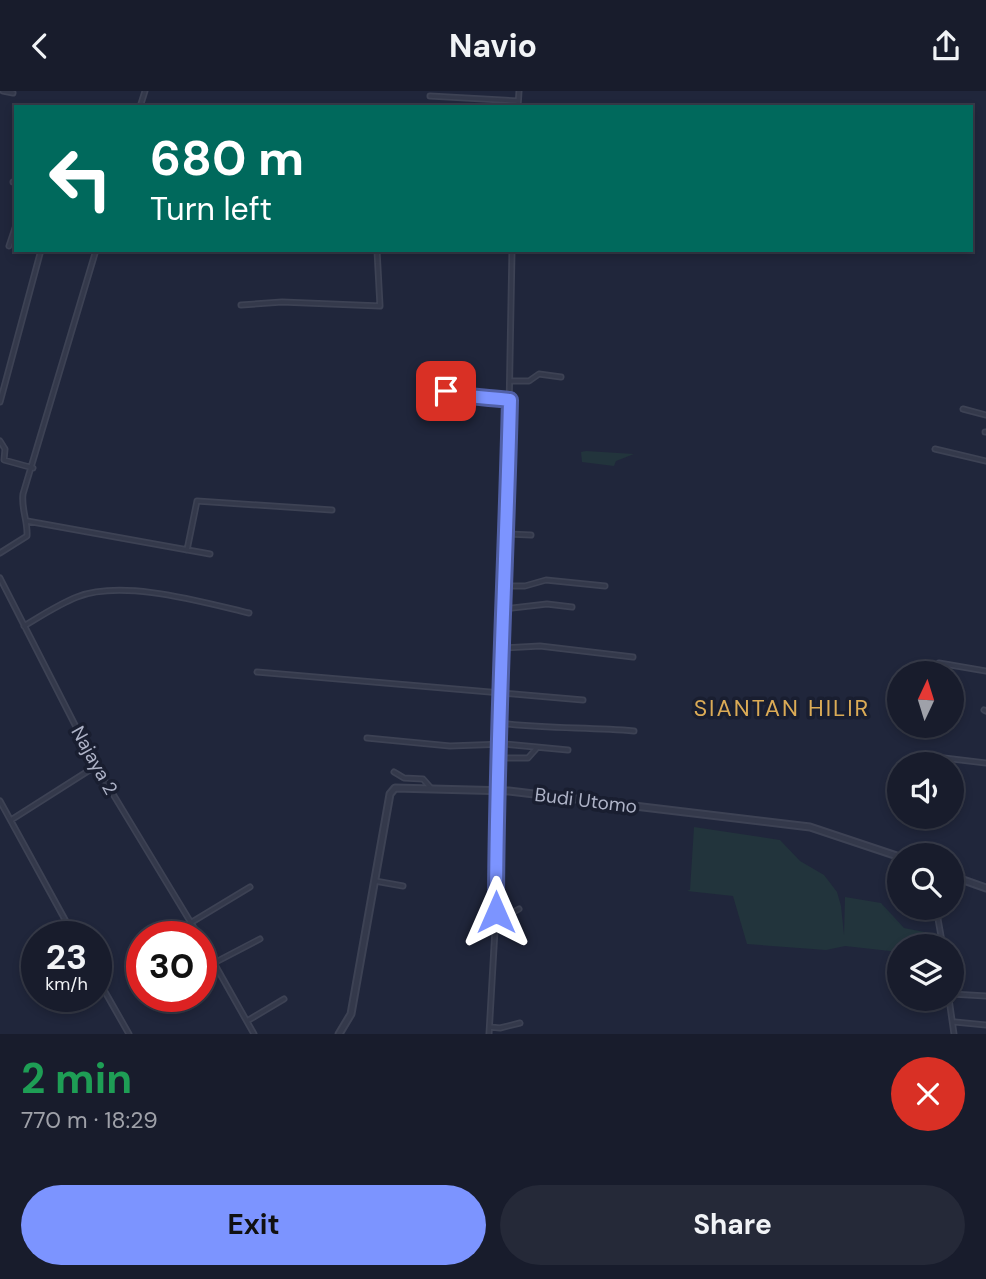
<!DOCTYPE html>
<html lang="en">
<head>
<meta charset="utf-8">
<style>
	:root { --surface:#181c2c; --page:#252938; --text:#f1f3f6; --muted:#9fa1a9; --line:#363a48; --accent:#7c94ff }
	body { margin:0; font-family:"DM Sans",sans-serif; background:var(--page); color:var(--text); height:100vh; display:flex; flex-direction:column; font-size:26px; white-space:nowrap }
	* { box-sizing:border-box; margin:0 }
	p { font-size:23px; color:var(--muted) }
	.icon { flex:none; width:38px; height:38px; fill:none; stroke:currentColor; stroke-width:2; stroke-linecap:round; stroke-linejoin:round }
	.map { position:relative; height:943px; overflow:hidden }
	.details { display:flex; flex-direction:column; background:var(--surface); flex:1 }
	.details>* { flex:none }
	.hud { position:absolute; left:14px; top:14px; width:959px; height:147px; border-radius:0px; box-shadow:0 4px 10px #0003,0 0 0 2px var(--line); background:#00695c; color:#fff; overflow:hidden }
	.needle { width:46px; rotate:4deg }
	.buttons { position:absolute; left:887px; top:570px; display:grid; gap:14px }
	.buttons a { display:grid; place-items:center; width:77px; height:77px; border-radius:50%; background:var(--surface); box-shadow:0 4px 10px #0003,0 0 0 2px var(--line); font-size:35px }
	.speed { position:absolute; left:21px; top:830px; display:flex; gap:14px; font-size:35px; font-weight:700; text-align:center }
	.speed>* { display:grid; place-content:center; width:91px; height:91px; border-radius:50%; background:var(--surface); box-shadow:0 4px 10px #0003,0 0 0 2px var(--line); line-height:1 }
	.speed small { font-size:18px; font-weight:400 }
	.speed .limit { border:10px solid #d22; background:#fff; color:#111 }
	.pin { position:absolute; display:grid; place-items:center; width:60px; height:60px; color:#fff; margin:-30px; border-radius:14px; box-shadow:0 4px 10px #0006 }
	.me { position:absolute; width:77px; margin:-38px; rotate:0deg; stroke-linejoin:round; filter:drop-shadow(0 0 5px #0008) }
	.turn { display:flex; align-items:center; gap:24px; height:147px; padding:0 21px; font-size:32px }
	.turn .icon { width:91px; height:91px; stroke-width:2.5 }
	.turn b { display:block; font-size:49px; line-height:60px }
	.round { display:grid; place-items:center; flex:none; width:74px; height:74px; border-radius:37px; background:var(--page) }
	.head { display:flex; align-items:center; justify-content:space-between; height:119px; padding:0 21px }
	h1 { font-size:42px; font-weight:700; line-height:52px; color:#1e9e55 }
	.primary-button { display:flex; gap:14px; margin-top:auto; padding:14px 21px }
	.primary-button a { flex:1; height:80px; border-radius:42px; background:var(--accent); color:#111; font-size:28px; font-weight:700; line-height:80px; text-align:center }
	.primary-button a+a { background:var(--page); color:var(--text) }
	header { display:flex; justify-content:space-between; align-items:center; height:91px; padding:0 21px; background:var(--surface); font-size:32px; font-weight:700 }
	.map>svg:first-child { display:block }
</style>
</head>
<body>
<header><svg class="icon" aria-label="back" viewBox="0 0 24 24"><path d="M15 5l-7 7 7 7"/></svg>Navio<svg class="icon" aria-label="share" viewBox="0 0 24 24"><path d="M12 15V3M7 8l5-5 5 5M5 13v7h14v-7"/></svg></header>
<div class="map">
<svg width="986" height="943" viewBox="0 0 986 943">
	<rect width="100%" height="100%" fill="#20263b"/>
	<path fill="#22343c" d="M586 360 634 363 616 370 614 375 582 371 581 361Z
		M694 736 780 749 800 770 824 784 837 801 841 815 844 844 845 806 881 812 904 837 935 843 938 856H900L899 861 845 855 826 859 747 853 733 805 687 800 690 799Z"/>
	<g fill="none" stroke-linecap="round" stroke-linejoin="round">
		<g stroke="#3d4254" stroke-width="7">
			<path id="minor" d="M3 0 13 2
				M430 5 518 10
				M140 16 145 0
				M518 16 519 0
				M13 91H16
				M9 155 16 134
				M241 214 282 211 380 215 377 159
				M510 290H529L539 283 561 286
				M438 300H449L462 306 481 305 510 309
				M0 311 41 159
				M963 318 986 324
				M985 341H986
				M0 350 5 358 4 369 33 377
				M935 358 986 370
				M27 430 210 463
				M507 443 531 444
				M187 459 197 410 332 419
				M0 462 27 445C28 430 21 418 23 403L96 159
				M0 487 96 675 199 845
				M505 495H525L546 489 605 495
				M504 518 547 513 572 516
				M24 535C41 525 59 513 77 506 123 488 202 511 249 522
				M502 557 540 555 633 566
				M939 572 986 580
				M257 581 583 609
				M984 619 986 620
				M499 632C544 638 588 636 634 640
				M367 647 450 655 504 653 568 659
				M497 667H528L536 658
				M944 667 986 672
				M394 681 404 687 423 688 430 696
				M0 710 74 845
				M11 729 96 675
				M375 790 403 795
				M936 817 943 856
				M495 825H506L519 818
				M192 831 250 796
				M201 849 254 943
				M214 872 260 848
				M96 885 129 943
				M952 903 986 905
				M949 908 954 943
				M247 930 284 908
				M955 931 986 934
				M490 936 500 937 520 932
				M489 943 496 821 495 699 506 480 512 159"/>
		</g>
		<g stroke="#3d4254" stroke-width="9">
			<path id="tertiary" d="M952 785 986 797
				M339 943 351 923 390 703 395 697 509 700 810 736 900 766"/>
		</g>
		<use href="#minor" stroke="#34394b" stroke-width="3.5"/>
		<use href="#tertiary" stroke="#34394b" stroke-width="5"/>
	</g>
	<g fill="none" stroke-linecap="round" stroke-linejoin="round">
		<g stroke="#5160a6" stroke-width="18">
			<path id="route" d="M446 300C468 307 487 306 510 309 506 480 496 650 496 821"/>
		</g>
		<use href="#route" stroke="#7c94ff" stroke-width="12"/>
	</g>
	<g text-anchor="middle" stroke-width="7" stroke-linejoin="round" paint-order="stroke">
		<g font-size="19" fill="#aeb3c7" stroke="#191e30">
			<text transform="translate(95 669) rotate(61)" y="7">Najaya 2</text>
			<text transform="translate(586 709) rotate(7)" y="7">Budi Utomo</text>
		</g>
		<g font-size="23" letter-spacing="2" fill="#dbab56" stroke="#191e30">
			<text x="782" y="625">SIANTAN HILIR</text>
		</g>
	</g>
</svg>
<div class="buttons">
<a><svg class="needle" viewBox="-14 -14 28 28"><path d="M0-13l5 13h-10z" fill="#e53935"/><path d="M0 13l5-13h-10z" fill="#9fa1a9"/></svg></a>
<a><svg class="icon" aria-label="sound" viewBox="0 0 24 24"><path d="M4 9h4l5-4v14l-5-4H4zM17 9q2 3 0 6"/></svg></a>
<a><svg class="icon" aria-label="search" viewBox="0 0 24 24"><circle cx="10" cy="10" r="6"/><path d="M15 15l6 6"/></svg></a>
<a><svg class="icon" aria-label="layers" viewBox="0 0 24 24"><path d="M12 4l9 5-9 5-9-5zM3 14l9 5 9-5"/></svg></a>
</div>
<div class="speed"><div>23<small>km/h</small></div><div class="limit">30</div></div>
<div class="pin" style="left:446px;top:300px;background:#d93025"><svg class="icon" aria-label="arrive" viewBox="0 0 24 24"><path d="M6 21V4h12l-3 4 3 4H6"/></svg></div>
<svg class="me" style="left:496px;top:821px" viewBox="-20 -20 40 40"><path d="M0-17L14 15 0 8-14 15z" fill="#7c94ff" stroke="#fff" stroke-width="4"/></svg>
<div class="hud">
<div class="turn"><svg class="icon" aria-label="left" viewBox="0 0 24 24"><path d="M17 20v-9H6M10 6l-5 5 5 5"/></svg><div><b>680 m</b>Turn left</div></div>
</div>
</div>
<section class="details">
<div class="head"><div><h1>2 min</h1><p>770 m · 18:29</p></div><a class="round" style="background:#d93025;color:#fff"><svg class="icon" aria-label="close" viewBox="0 0 24 24"><path d="M6 6l12 12M18 6L6 18"/></svg></a></div>
<div class="primary-button"><a>Exit</a><a>Share</a></div>
</section>
</body>
</html>
